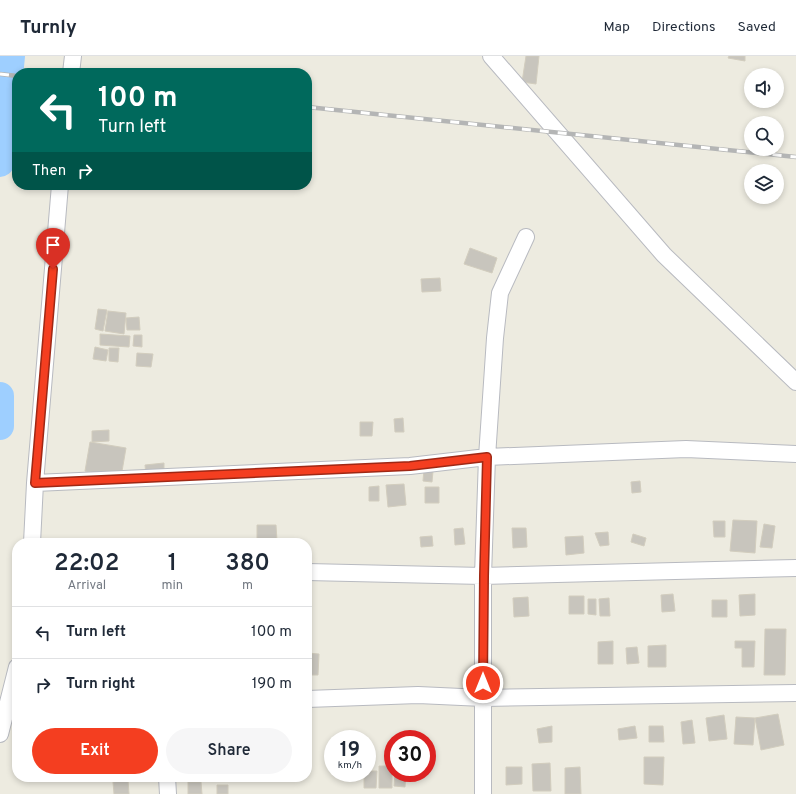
<!DOCTYPE html>
<html lang="en">
<head>
<meta charset="utf-8">
<style>
	:root { --surface:#fff; --page:#f6f6f7; --text:#1f2937; --muted:#747a83; --line:#e0e1e3; --accent:#f43e20 }
	body { margin:0; font-family:Overpass,sans-serif; background:var(--page); color:var(--text); height:100vh; display:flex; flex-direction:column; font-size:15px; white-space:nowrap }
	* { box-sizing:border-box; margin:0 }
	p { font-size:13px; color:var(--muted) }
	.icon { flex:none; width:22px; height:22px; fill:none; stroke:currentColor; stroke-width:2; stroke-linecap:round; stroke-linejoin:round }
	.map { position:relative; flex:1; overflow:hidden }
	.sheet { position:absolute; left:12px; top:482px; width:300px; height:244px; display:flex; flex-direction:column; background:var(--surface); border-radius:16px; box-shadow:0 2px 6px #0003 }
	.sheet>* { flex:none }
	.hud { position:absolute; left:12px; top:12px; width:300px; height:122px; border-radius:16px; box-shadow:0 2px 6px #0003; background:#00695c; color:#fff; overflow:hidden }
	.buttons { position:absolute; left:744px; top:12px; display:grid; gap:8px }
	.buttons a { display:grid; place-items:center; width:40px; height:40px; border-radius:50%; background:var(--surface); box-shadow:0 2px 6px #0003; font-size:20px }
	.speed { position:absolute; left:324px; top:674px; display:flex; gap:8px; font-size:20px; font-weight:700; text-align:center }
	.speed>* { display:grid; place-content:center; width:52px; height:52px; border-radius:50%; background:var(--surface); box-shadow:0 2px 6px #0003; line-height:1 }
	.speed small { font-size:10px; font-weight:400 }
	.speed .limit { border:6px solid #d22; background:#fff; color:#111 }
	.pin { position:absolute; display:grid; place-items:center; width:34px; height:34px; color:#fff; margin:-41px -17px; border-radius:50% 50% 50% 0; rotate:-45deg; box-shadow:0 0 4px #0007 }
	.pin .icon { rotate:45deg }
	.me { position:absolute; width:44px; margin:-22px; rotate:0deg; stroke-linejoin:round; filter:drop-shadow(0 0 3px #0008) }
	.turn { display:flex; align-items:center; gap:14px; height:84px; padding:0 20px; font-size:18px }
	.turn .icon { width:52px; height:52px; stroke-width:2.5 }
	.turn b { display:block; font-size:28px; line-height:34px }
	.then { display:flex; align-items:center; height:38px; padding:0 20px; background:#0003; gap:8px; font-size:15px }
	.eta { display:flex; justify-content:space-evenly; align-items:center; height:68px; text-align:center }
	.eta b { font-size:24px; font-weight:600; line-height:28px }
	.button { display:flex; gap:8px; margin-top:auto; padding:8px 20px }
	.button a { flex:1; height:46px; border-radius:24px; background:var(--accent); color:#fff; font-size:16px; font-weight:600; line-height:46px; text-align:center }
	.button a+a { background:var(--page); color:var(--text) }
	ul { padding:0; list-style:none }
	li { display:flex; align-items:center; gap:12px; height:52px; padding:0 20px; border-top:1px solid var(--line) }
	li div { flex:1 }
	li b { display:block; font-size:15px }
	li em { font-style:normal }
	header { display:flex; align-items:center; gap:24px; box-sizing:border-box; height:56px; padding:0 20px; background:var(--surface); border-bottom:1px solid var(--line) }
	header strong { font-size:19px }
	nav { display:flex; gap:22px; margin-inline-start:auto; font-size:14px }
	.map>svg:first-child { display:block }
</style>
</head>
<body>
<header>
<strong>Turnly</strong>
<nav><a>Map</a><a>Directions</a><a>Saved</a></nav>
</header>
<div class="map">
<svg width="796" height="738" viewBox="0 0 796 738">
	<rect width="100%" height="100%" fill="#edebe0"/>
	<g fill="none" stroke-linecap="round" stroke-linejoin="round">
		<path stroke="#9ecfff" stroke-width="28" d="M0 107 11 0
			M0 340V370"/>
	</g>
	<path fill="#c8c5bd" stroke="#d2cdbe" d="M526 0H539L536 28 522 26Z
		M729 0H745V5L728 2Z
		M470 192 497 202 492 217 464 208Z
		M440 222 441 235 422 236 421 223Z
		M98 253 107 254 103 275 95 273Z
		M108 255 126 257 124 278 105 275Z
		M139 261 140 274H127L126 262Z
		M100 278 130 280 129 291 100 289Z
		M134 279H142V291L133 290Z
		M95 291 108 294 106 305 93 303Z
		M109 292H119L118 306 109 305Z
		M137 297 153 298 151 311 136 310Z
		M403 362 404 376H395L394 363Z
		M360 366H373L372 380H360Z
		M109 374V385L92 386V375Z
		M90 386 126 392 121 421 85 415Z
		M164 407V417L146 419 145 409Z
		M424 413 433 415 432 426 423 425Z
		M640 425 641 436 632 437 631 426Z
		M404 428 406 449 388 451 386 429Z
		M379 430V445H369V431Z
		M425 431H439V447H425Z
		M733 464 757 465 755 497 730 495Z
		M713 465H725V481H714Z
		M764 468 775 470 772 492 760 491Z
		M257 469H276L277 485 257 486Z
		M463 472 465 488 455 489 454 473Z
		M512 472H526L527 491 513 492Z
		M608 476 609 489 600 490 595 477Z
		M633 478 646 482 644 490 631 486Z
		M432 480 433 490 421 491 420 481Z
		M583 480 584 497 566 499 565 481Z
		M673 538 675 555 662 556 661 539Z
		M755 538V559L740 560 739 539Z
		M569 540H584V558H569Z
		M528 541 529 560 514 561 513 542Z
		M609 542 610 560H600L599 543Z
		M588 543H596V559L588 558Z
		M712 544H727V561H712Z
		M765 573H786L785 619H764Z
		M613 585V608H598V586Z
		M735 585H755L754 611H742V592H735Z
		M666 589V611H648V590Z
		M637 591 639 607 627 608 626 592Z
		M307 597 319 598 318 619H307Z
		M778 658 784 689 761 694 755 662Z
		M724 659 727 683 709 685 706 662Z
		M736 661 755 662 753 689 734 688Z
		M692 664 695 687 683 688 681 666Z
		M552 670V686L539 687 537 673Z
		M635 670 637 682 619 684 618 673Z
		M649 670H663L664 686H649Z
		M644 701H664L663 729 644 728Z
		M550 707 551 735H533L532 708Z
		M379 710H392V732H379Z
		M506 711H522V728L506 729Z
		M580 711 581 738H565V712Z
		M367 715H377L376 732H364V717H367Z
		M395 717H406L405 731 394 730Z
		M128 724 129 738H114L113 726Z
		M188 726H201L202 738H188Z
		M217 729H228V738H217Z"/>
	<g fill="none" stroke-linecap="round" stroke-linejoin="round">
		<g stroke="#b8bac0" stroke-width="18">
			<path id="minor" d="M491 0 664 199 796 326
				M71 17 73 0
				M35 427 410 410 487 401 686 393 796 398
				M32 487 35 427 60 129
				M307 516 483 520 796 512
				M307 643 418 639 483 642 796 637
				M0 678 17 611
				M167 721 168 738
				M483 738V520L487 401 495 282 500 237 526 181"/>
		</g>
		<use href="#minor" stroke="#fff" stroke-width="16"/>
		<g stroke="#b4b5b5" stroke-width="4.5">
			<path id="rail" d="M0 18 17 20
				M307 51 796 101"/>
		</g>
		<use href="#rail" stroke="#fff" stroke-width="3" stroke-dasharray="9" stroke-linecap="butt"/>
	</g>
	<g fill="none" stroke-linecap="round" stroke-linejoin="round">
		<g stroke="#9f2815" stroke-width="10">
			<path id="route" d="M53 213 35 427 410 410 487 401 484 520 483 627"/>
		</g>
		<use href="#route" stroke="#f43e20" stroke-width="7"/>
	</g>
</svg>
<div class="buttons">
<a><svg class="icon" aria-label="sound" viewBox="0 0 24 24"><path d="M4 9h4l5-4v14l-5-4H4zM17 9q2 3 0 6"/></svg></a>
<a><svg class="icon" aria-label="search" viewBox="0 0 24 24"><circle cx="10" cy="10" r="6"/><path d="M15 15l6 6"/></svg></a>
<a><svg class="icon" aria-label="layers" viewBox="0 0 24 24"><path d="M12 4l9 5-9 5-9-5zM3 14l9 5 9-5"/></svg></a>
</div>
<div class="speed"><div>19<small>km/h</small></div><div class="limit">30</div></div>
<div class="pin" style="left:53px;top:213px;background:#d93025"><svg class="icon" aria-label="arrive" viewBox="0 0 24 24"><path d="M6 21V4h12l-3 4 3 4H6"/></svg></div>
<svg class="me" style="left:483px;top:627px" viewBox="-20 -20 40 40"><circle r="17" fill="#f43e20" stroke="#fff" stroke-width="3"/><path d="M0-11L8 9 0 5-8 9z" fill="#fff"/></svg>
<div class="hud">
<div class="turn"><svg class="icon" aria-label="left" viewBox="0 0 24 24"><path d="M17 20v-9H6M10 6l-5 5 5 5"/></svg><div><b>100 m</b>Turn left</div></div>
<div class="then">Then<svg class="icon" aria-label="right" viewBox="0 0 24 24"><path d="M7 20v-9h11M14 6l5 5-5 5"/></svg></div>
</div>
<section class="sheet">
<div class="eta">
<div><b>22:02</b><p>Arrival</p></div>
<div><b>1</b><p>min</p></div>
<div><b>380</b><p>m</p></div>
</div>
<ul>
<li><svg class="icon" aria-label="left" viewBox="0 0 24 24"><path d="M17 20v-9H6M10 6l-5 5 5 5"/></svg><div><b>Turn left</b></div><em>100 m</em></li>
<li><svg class="icon" aria-label="right" viewBox="0 0 24 24"><path d="M7 20v-9h11M14 6l5 5-5 5"/></svg><div><b>Turn right</b></div><em>190 m</em></li>
</ul>
<div class="button"><a>Exit</a><a>Share</a></div>
</section>
</div>
</body>
</html>
